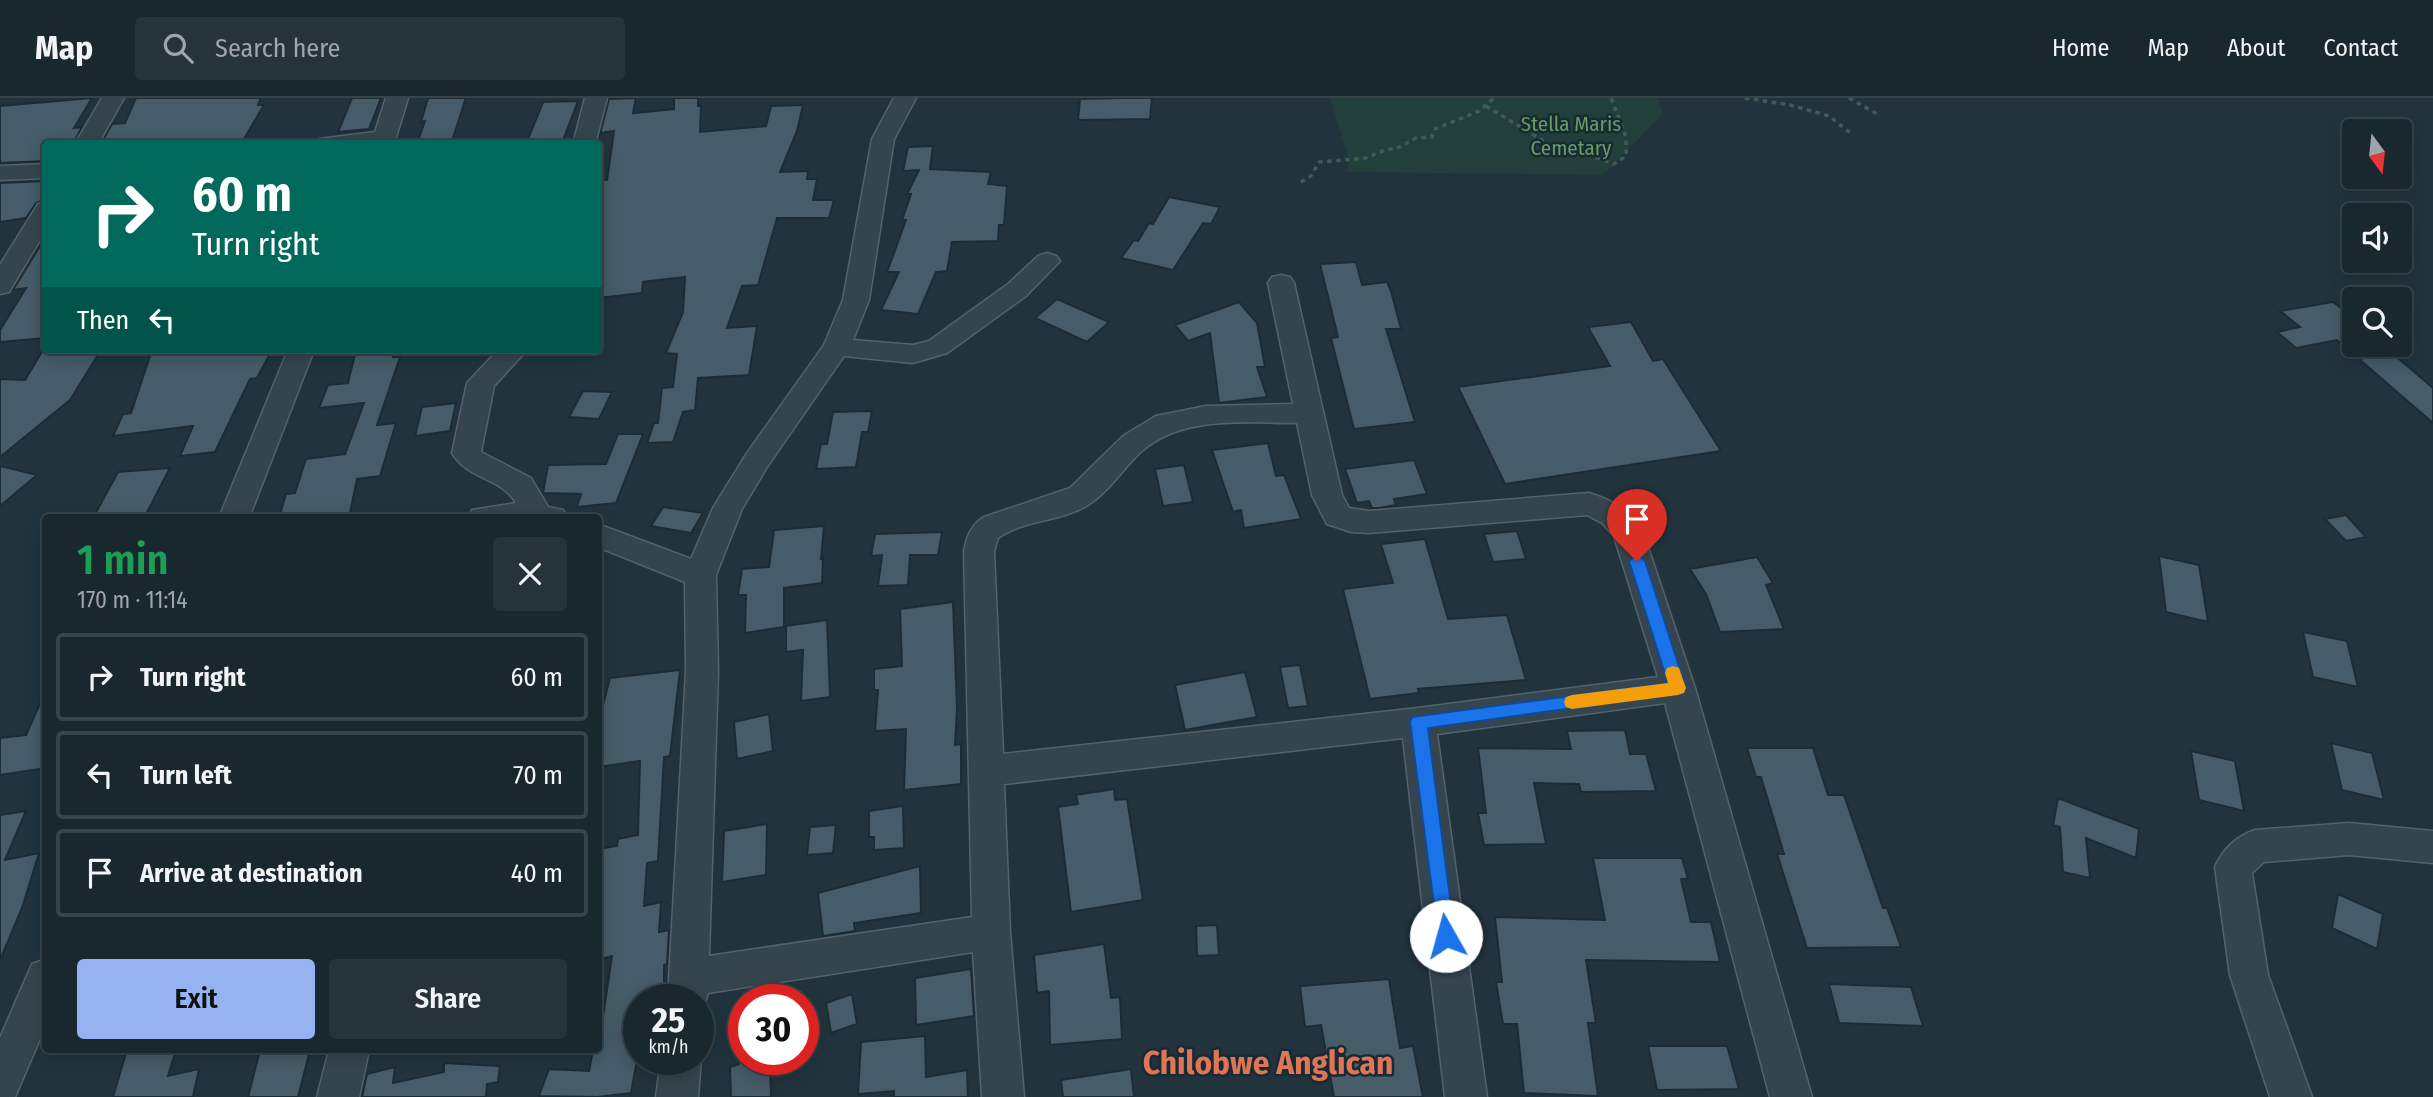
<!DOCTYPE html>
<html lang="en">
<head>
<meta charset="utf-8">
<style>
	:root { --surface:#19272e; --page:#26333a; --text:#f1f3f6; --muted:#9fa5aa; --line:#37444a; --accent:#95b2f1 }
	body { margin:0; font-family:"Fira Sans Condensed",sans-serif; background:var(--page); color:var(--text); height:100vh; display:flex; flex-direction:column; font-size:26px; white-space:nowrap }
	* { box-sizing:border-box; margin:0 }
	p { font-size:23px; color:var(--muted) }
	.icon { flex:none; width:38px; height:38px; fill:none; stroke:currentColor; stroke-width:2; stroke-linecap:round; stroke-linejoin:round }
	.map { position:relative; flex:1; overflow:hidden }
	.panel { position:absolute; left:42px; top:416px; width:560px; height:539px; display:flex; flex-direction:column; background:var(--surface); border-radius:7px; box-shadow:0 4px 18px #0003,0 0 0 2px var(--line) }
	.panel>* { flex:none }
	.guide { position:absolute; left:42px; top:42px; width:560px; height:214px; border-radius:7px; box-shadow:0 4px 18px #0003,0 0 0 2px var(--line); background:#00695c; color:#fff; overflow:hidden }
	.needle { width:46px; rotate:165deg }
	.fabs { position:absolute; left:2342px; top:21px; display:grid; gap:14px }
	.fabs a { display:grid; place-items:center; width:70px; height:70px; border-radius:7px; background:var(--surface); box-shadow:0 4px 18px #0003,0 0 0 2px var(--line); font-size:35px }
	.speed { position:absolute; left:623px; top:886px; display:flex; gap:14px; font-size:35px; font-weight:700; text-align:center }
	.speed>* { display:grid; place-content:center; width:91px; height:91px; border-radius:50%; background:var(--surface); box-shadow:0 4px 18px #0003,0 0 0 2px var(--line); line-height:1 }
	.speed small { font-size:18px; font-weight:400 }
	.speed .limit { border:10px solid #d22; background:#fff; color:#111 }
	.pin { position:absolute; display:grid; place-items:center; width:60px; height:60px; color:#fff; margin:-72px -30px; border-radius:50% 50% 50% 0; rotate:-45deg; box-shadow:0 0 7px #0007 }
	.pin .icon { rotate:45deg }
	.me { position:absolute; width:77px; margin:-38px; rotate:353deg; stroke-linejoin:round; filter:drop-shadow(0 0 5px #0008) }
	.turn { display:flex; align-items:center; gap:24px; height:147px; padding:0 35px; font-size:32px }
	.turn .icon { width:91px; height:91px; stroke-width:2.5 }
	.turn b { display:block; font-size:49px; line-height:60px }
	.then { display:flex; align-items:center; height:66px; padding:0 35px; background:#0003; gap:14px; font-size:26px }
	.round { display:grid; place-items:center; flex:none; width:74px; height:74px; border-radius:7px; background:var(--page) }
	.head { display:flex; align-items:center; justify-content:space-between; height:119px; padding:0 35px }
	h1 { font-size:42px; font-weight:600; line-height:52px; color:#1e9e55 }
	.action { display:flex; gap:14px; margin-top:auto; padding:14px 35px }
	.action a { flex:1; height:80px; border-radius:7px; background:var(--accent); color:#111; font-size:28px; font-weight:600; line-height:80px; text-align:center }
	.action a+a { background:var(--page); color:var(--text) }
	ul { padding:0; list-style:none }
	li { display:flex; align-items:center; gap:21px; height:88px; margin:0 14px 10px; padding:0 21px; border:4px solid var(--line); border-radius:7px }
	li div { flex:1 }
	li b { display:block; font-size:26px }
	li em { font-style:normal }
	header { display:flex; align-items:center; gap:42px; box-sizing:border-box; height:98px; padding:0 35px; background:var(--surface); border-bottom:2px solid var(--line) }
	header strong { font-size:33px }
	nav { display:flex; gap:38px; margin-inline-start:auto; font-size:24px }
	.search { width:490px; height:63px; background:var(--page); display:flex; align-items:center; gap:18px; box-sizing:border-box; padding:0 24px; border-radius:7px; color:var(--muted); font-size:26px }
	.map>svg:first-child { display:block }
</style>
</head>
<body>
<header>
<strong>Map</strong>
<div class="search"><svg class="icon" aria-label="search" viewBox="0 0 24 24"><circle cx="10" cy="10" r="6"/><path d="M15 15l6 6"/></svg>Search here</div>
<nav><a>Home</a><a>Map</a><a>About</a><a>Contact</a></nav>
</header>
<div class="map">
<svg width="2433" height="999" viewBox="0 0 2433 999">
	<rect width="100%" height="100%" fill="#21343e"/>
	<path fill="#233f3c" d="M1330 0H1657L1663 16 1603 77 1347 74 1349 62Z"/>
	<path fill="#465c68" stroke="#1c2c35" stroke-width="2" d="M92 0 74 30 82 29 73 46H46V63L0 65V8Z
		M136 0H261L258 7H264L241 46H101L112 26 125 25Z
		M352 0H381L369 31 338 34Z
		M428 0H466L451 46H417L425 23 421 24Z
		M636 0 633 15 674 11V0H698V8H701L700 34 766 28 771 8 803 7 797 33 780 74 808 73 807 81H817L813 102H834L829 120H777L758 187 742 188 727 230 757 228 749 277 698 280 695 312 683 314 673 344 647 345 654 325H658L662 290 673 289 677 256 666 255 683 214 685 179 643 184 642 195 598 200V82H607L614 33 601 35V32L609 1Z
		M1121 0H1152L1150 21 1078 22 1080 1Z
		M578 3 562 45 526 46 543 4Z
		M933 48 930 71 991 74 988 86 1007 88 1004 127H999L998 143 952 144 947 173 936 174 918 216 881 212 899 174H887L906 122H902L911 96H907L919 72 903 73 908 49Z
		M46 83V101L36 105 26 120 0 124V85Z
		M1169 99 1220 109 1211 126 1203 125 1173 172 1121 160 1134 142 1138 143 1149 125 1153 126Z
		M46 138V240L0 244V232L26 190 13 192Z
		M1356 164 1362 187 1387 184 1391 193 1401 231H1386L1415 324 1354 331 1331 240 1338 239 1320 166Z
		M1057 201 1109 224 1087 244 1035 220Z
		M1239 204 1257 225 1265 269H1257L1267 299 1219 305 1210 235 1188 243 1175 227Z
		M2333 204 2354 220V256L2337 242 2296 250 2277 234 2300 229 2280 213Z
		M1631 224 1653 263 1663 261 1721 353 1505 386 1458 289 1610 268 1588 229Z
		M43 252H101L70 302 0 359V281L25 282Z
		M152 252H187L186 255 272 252 257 280 250 281 215 354 180 358 193 328 113 338 123 316 131 315Z
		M356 252H395L393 259H400L377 327 396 325 380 378 357 381 349 420H279L286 396 295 395 306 361 345 356 364 305 319 310 328 287 348 285Z
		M2392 255 2433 290V325L2359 261Z
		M583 293 612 294 599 321 569 319Z
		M456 305 450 333 415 338 422 309Z
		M872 313 868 334H862L856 369 816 371 821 346H827L833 314Z
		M618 336H643L616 405 577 409 581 396 543 395 548 367 606 366Z
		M1268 345 1276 378 1284 377 1301 421 1244 430 1241 412 1233 414 1212 352Z
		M1414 362 1427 396 1394 401 1396 407 1380 410H1372L1369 403 1357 405 1345 371Z
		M1184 367 1193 404 1163 408 1155 371Z
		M0 368 37 377 0 408Z
		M170 370 144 420H93L118 374Z
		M663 409 703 415 691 435 651 428Z
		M2346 417 2366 439 2346 443 2325 421Z
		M824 428 821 461 823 460 822 485 784 490V529L745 535 746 497H738L742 471 769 469 774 432Z
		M1517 433 1526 461 1493 464 1484 436Z
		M942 434 938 457H910L908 487 878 488 882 457 871 458 875 436Z
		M1425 441 1448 521 1507 517 1526 582 1418 591 1419 595 1370 601 1343 491 1393 485 1381 446Z
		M2159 458 2199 467 2208 524 2166 514Z
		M1757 459 1773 485 1766 487 1784 531 1720 534 1706 496 1690 471Z
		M953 504 957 610 955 647 961 646V686L904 692 906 631 875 633 878 592H874V571L902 568 900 511Z
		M827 522 830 599 801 603 803 552 786 554V528Z
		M2303 534 2347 543 2358 589 2313 579Z
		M1300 567 1308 608 1288 610 1280 569Z
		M680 572 670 658 664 659 658 763 647 765 644 808 661 804 659 834 669 832 667 866 664 867V901H639V952L631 995 597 999 539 998 549 971 589 973 593 952H598L612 858 601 861 602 855 598 854V751L617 748 618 741 638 737 640 663 598 669V626L610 580Z
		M1245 574 1257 619 1185 632 1175 587Z
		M46 592V670L0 677V640L26 637Z
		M769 616 773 653 737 661 734 624Z
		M1625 632 1630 656H1646L1656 693 1581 694 1579 686 1534 685 1546 746 1484 747 1478 715H1486L1478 650 1571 651 1567 633Z
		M2331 645 2372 655 2384 702 2342 692Z
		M1747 650H1813L1828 697H1844L1883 810H1887L1901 849 1807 850 1777 756H1784L1761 679H1756Z
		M2191 653 2235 663 2244 713 2199 702Z
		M1114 691 1115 702 1127 701 1143 802 1071 814 1058 709 1078 706 1076 697Z
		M2058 700 2139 731 2136 760 2086 740 2090 780 2063 774 2060 729 2053 727Z
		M903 708 904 750 874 752V739H869V713Z
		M26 713 5 762 39 755 22 810 0 862V717Z
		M767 726 766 777 722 784 724 733Z
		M836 727 833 755 807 757 810 729Z
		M1593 760H1682L1688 781H1681L1691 824H1711L1720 864 1586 862 1596 925H1588L1598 998 1524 995 1517 926H1503L1496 884H1502L1495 819 1605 822Z
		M920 768 921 815 854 825 855 833 823 838 818 795Z
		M2338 796 2383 816 2377 851 2332 830Z
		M1217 827 1219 857 1197 858 1196 828Z
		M1104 846 1111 900 1120 899 1122 941 1050 947 1049 893 1037 895 1034 857Z
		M971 871 974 918 916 927 915 880Z
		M1389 881 1400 950 1413 948 1423 999H1334L1321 927 1305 929 1300 888Z
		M1829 886 1911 889 1923 928 1839 925Z
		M852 896 857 926 831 935 826 905Z
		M925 938 926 979 967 972 968 999H894V993L858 996 861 944Z
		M1648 948H1727L1739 991 1657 992Z
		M127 952H176L168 978 199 971 193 999H113Z
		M260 952H310L298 999H248Z
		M739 961H770L771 999H731L730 969 739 966Z
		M444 965 500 968 498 984 487 986 486 999H362L367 976 395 969 393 985 444 974Z
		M1131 971 1134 999H1063L1061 982Z"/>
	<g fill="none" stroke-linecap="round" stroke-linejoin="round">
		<g stroke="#53626c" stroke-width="3">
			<path id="minor" d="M102 0H124L98 46H75Z
				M386 0H408L394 46H316L319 41 375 34Z
				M585 0H607L595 46H573Z
				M894 0H916L894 41 869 202 853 242 913 247 929 243 1008 186 1038 158 1047 155 1056 158 1060 163 1026 198 947 255 913 265 844 258 767 369 742 411 716 477 718 573 709 858 972 819 964 453C967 438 971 427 984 419L1070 390 1123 338 1156 318 1206 308 1293 306 1268 185 1272 179 1281 177 1290 179 1294 185 1342 397 1349 410 1369 413 1589 395C1615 403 1631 413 1644 437L1695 590 1812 999H1770L1665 605 1437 636 1487 999H1445L1403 640 1004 686 1010 834 1024 999H982L973 854 708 895 702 914 698 916V901H668L686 573 685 484 598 449V426L691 461 713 410 747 355 824 247 843 202 872 41ZM1297 325 1312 397 1327 426 1351 434 1369 435 1587 417 1602 425 1614 438 1658 579 1418 610 1003 656 994 453 998 440C1025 421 1061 424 1088 407 1109 394 1124 369 1142 353 1183 317 1246 325 1297 325Z
				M46 66V80L0 82V68Z
				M46 104V132L9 194 0 196V167L38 106Z
				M288 252H314L249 420H219Z
				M498 252H527L494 288 481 354 531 380 548 409 563 412 567 420H468L472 412 516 405C502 380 468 382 452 355L467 285Z
				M2349 725 2433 733V765L2349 757 2264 764 2252 775 2268 877 2312 999H2270L2230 877 2215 769C2223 751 2237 738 2255 732Z
				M46 861V927L15 999H0V940L32 866Z
				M329 952H369L359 999H317Z
				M698 954 701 961 698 999H656L661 961H698Z"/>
		</g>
		<path stroke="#415b59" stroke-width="3.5" stroke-dasharray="4.5 4.5" stroke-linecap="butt" d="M1745 0 1790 7 1829 18 1853 37
			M1849 0 1879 17
			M1486 8 1568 58 1578 53 1614 66 1626 58V39L1611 0
			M1301 84 1311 78 1319 64 1366 60 1387 51H1396L1416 40 1432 39 1435 31 1479 13 1494 0"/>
		<use href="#minor" fill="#35454e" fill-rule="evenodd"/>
	</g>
	<path fill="#1a73e8" stroke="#114b97" stroke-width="2" d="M1637 457 1645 463 1686 590 1684 595 1428 630 1455 838 1452 845 1446 847 1439 845 1410 624 1412 619 1668 585 1629 463Z"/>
	<path fill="#f59e0b" d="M1673 568 1679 570 1686 590 1684 595 1678 597 1572 611 1566 609 1564 604 1566 599 1572 597 1668 585 1665 575 1667 570Z"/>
	<g text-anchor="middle" stroke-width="5" stroke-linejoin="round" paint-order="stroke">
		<g font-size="21" fill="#659d66" stroke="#1a2a33">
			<text x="1571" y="33">Stella Maris<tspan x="1571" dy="24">Cemetary</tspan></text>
		</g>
		<g font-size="33" font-weight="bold" fill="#de7557" stroke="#1a2a33">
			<text x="1268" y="976">Chilobwe Anglican</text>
		</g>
	</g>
</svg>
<div class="fabs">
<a><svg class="needle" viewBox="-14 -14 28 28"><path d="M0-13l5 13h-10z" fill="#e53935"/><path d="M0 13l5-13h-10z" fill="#9fa5aa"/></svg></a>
<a><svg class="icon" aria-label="sound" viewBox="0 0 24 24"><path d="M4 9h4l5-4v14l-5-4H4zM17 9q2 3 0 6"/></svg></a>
<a><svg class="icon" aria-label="search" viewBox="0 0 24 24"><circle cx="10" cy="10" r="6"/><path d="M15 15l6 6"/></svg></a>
</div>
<div class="speed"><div>25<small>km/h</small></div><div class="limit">30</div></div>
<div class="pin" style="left:1637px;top:463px;background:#d93025"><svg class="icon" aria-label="arrive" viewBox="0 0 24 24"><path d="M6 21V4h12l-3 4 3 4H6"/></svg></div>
<svg class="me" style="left:1446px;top:838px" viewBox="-20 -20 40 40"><circle r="19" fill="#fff"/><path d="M0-13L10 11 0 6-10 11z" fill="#1a73e8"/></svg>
<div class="guide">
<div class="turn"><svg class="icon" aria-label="right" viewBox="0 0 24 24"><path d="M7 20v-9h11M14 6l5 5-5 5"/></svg><div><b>60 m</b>Turn right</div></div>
<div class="then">Then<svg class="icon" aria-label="left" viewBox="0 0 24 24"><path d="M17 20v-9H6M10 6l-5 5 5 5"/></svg></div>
</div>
<section class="panel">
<div class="head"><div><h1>1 min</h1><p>170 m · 11:14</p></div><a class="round"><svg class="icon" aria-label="close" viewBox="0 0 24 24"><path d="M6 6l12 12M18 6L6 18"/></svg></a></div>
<ul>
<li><svg class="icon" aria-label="right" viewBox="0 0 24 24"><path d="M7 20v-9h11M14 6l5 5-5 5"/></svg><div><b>Turn right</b></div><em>60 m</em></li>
<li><svg class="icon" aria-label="left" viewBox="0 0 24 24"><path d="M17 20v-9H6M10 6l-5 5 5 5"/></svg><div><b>Turn left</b></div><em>70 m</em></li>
<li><svg class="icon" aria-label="arrive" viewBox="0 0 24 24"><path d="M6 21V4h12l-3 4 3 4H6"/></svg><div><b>Arrive at destination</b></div><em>40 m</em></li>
</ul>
<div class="action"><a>Exit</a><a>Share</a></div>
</section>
</div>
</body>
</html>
